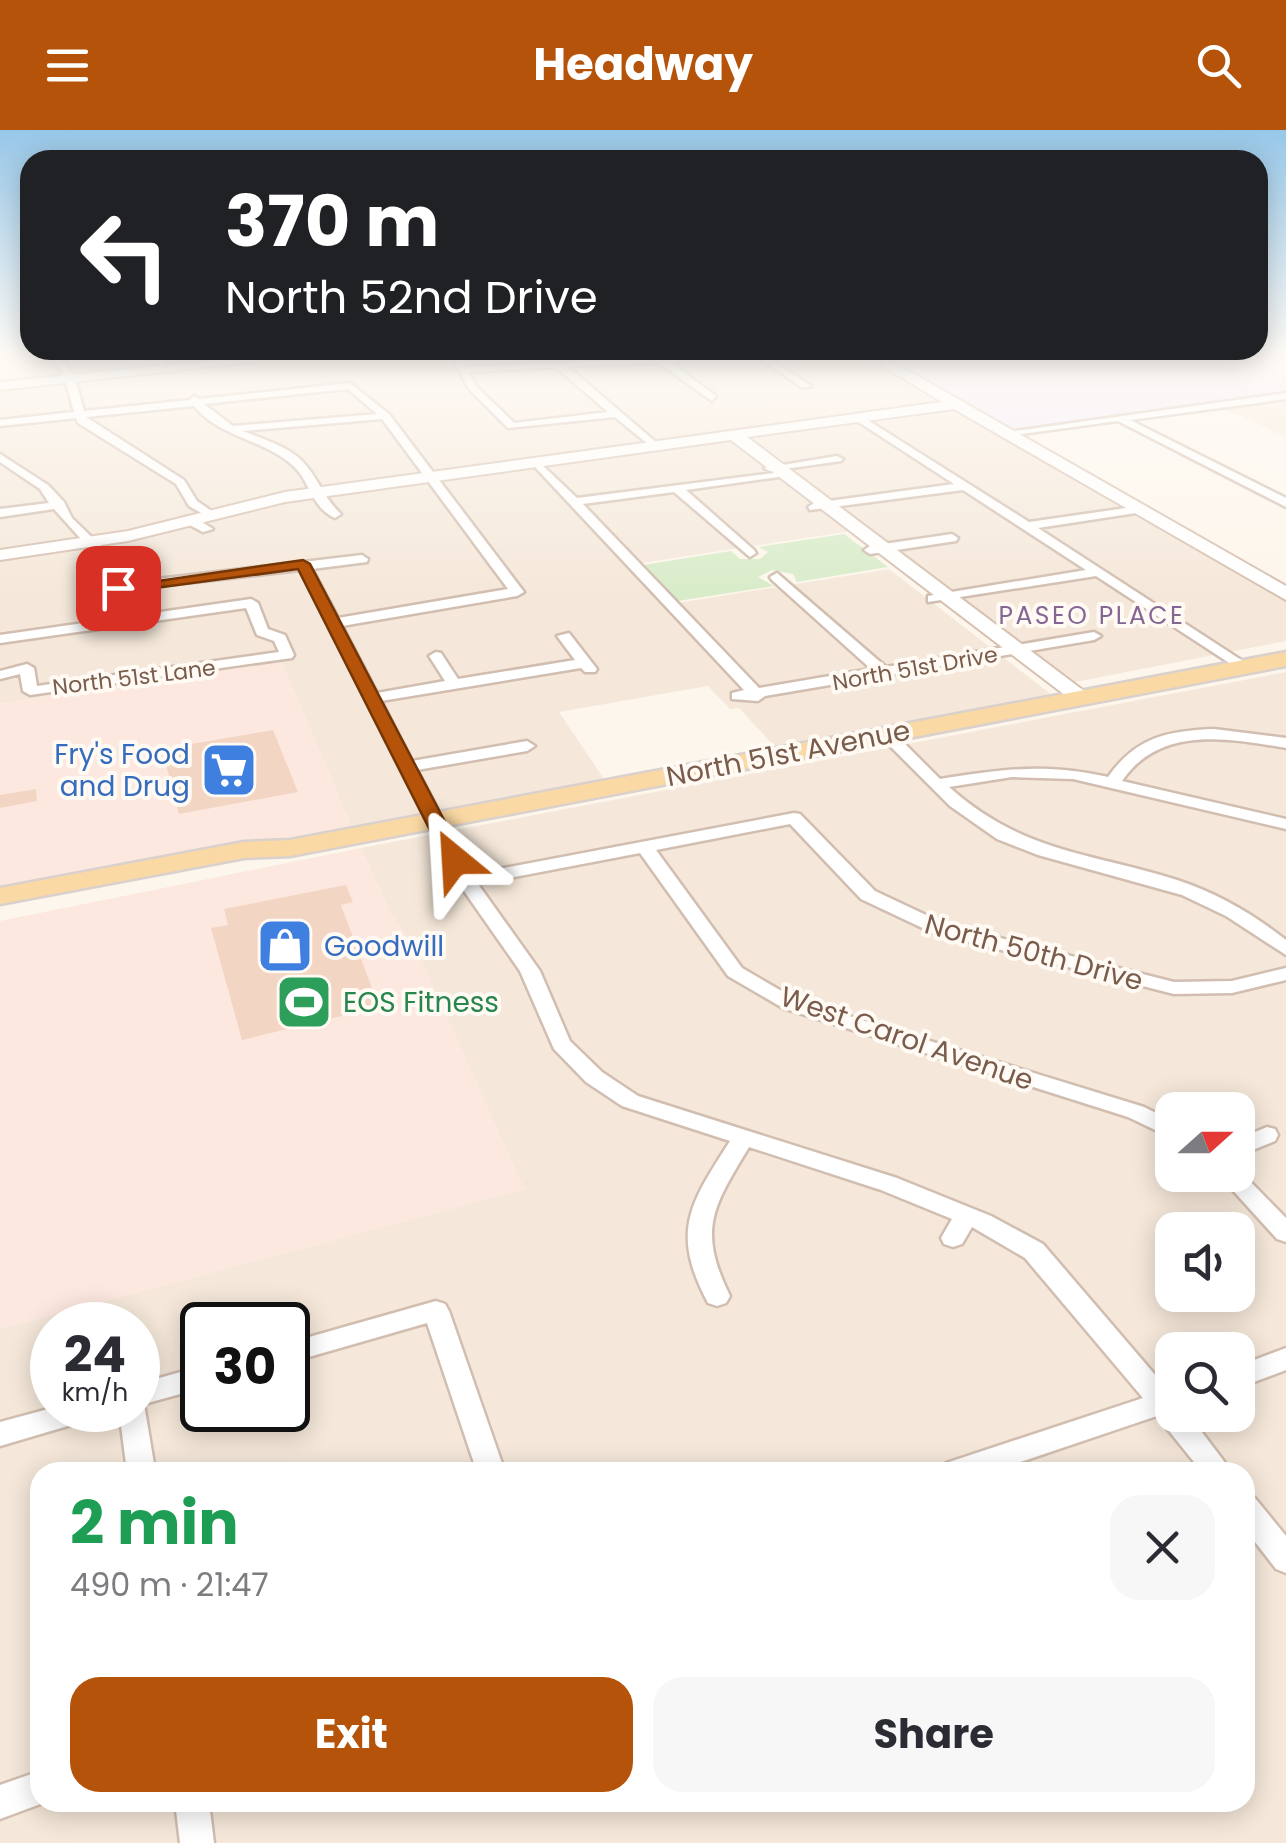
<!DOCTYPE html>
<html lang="en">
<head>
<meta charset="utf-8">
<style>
	:root { --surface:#fff; --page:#f7f7f7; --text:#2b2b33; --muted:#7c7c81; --accent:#b45309 }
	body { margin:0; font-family:Poppins,sans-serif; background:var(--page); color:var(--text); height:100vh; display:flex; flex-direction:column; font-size:38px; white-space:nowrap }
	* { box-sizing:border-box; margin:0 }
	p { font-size:32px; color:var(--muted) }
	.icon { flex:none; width:55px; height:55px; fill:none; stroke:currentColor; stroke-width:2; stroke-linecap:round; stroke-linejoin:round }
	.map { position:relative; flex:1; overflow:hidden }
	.panel { position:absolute; left:30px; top:1332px; width:1225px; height:350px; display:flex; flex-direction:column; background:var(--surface); border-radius:30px; box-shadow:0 5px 25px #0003 }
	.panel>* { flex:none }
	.hud { position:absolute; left:20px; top:20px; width:1248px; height:210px; border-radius:30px; box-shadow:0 5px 25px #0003; background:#202124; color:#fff; overflow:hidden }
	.needle { width:65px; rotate:69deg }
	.fabs { position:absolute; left:1155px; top:962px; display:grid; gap:20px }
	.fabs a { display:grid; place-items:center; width:100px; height:100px; border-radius:20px; background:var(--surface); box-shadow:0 5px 25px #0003; font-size:50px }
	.speed { position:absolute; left:30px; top:1172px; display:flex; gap:20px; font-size:50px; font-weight:700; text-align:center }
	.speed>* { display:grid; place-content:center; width:130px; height:130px; border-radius:50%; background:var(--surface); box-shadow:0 5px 25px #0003; line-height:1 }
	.speed small { font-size:25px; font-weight:400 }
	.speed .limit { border:5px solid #111; border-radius:15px; background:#fff; color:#111 }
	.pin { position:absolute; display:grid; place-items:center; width:85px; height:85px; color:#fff; margin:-42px; border-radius:20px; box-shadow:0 5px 15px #0006 }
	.me { position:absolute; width:110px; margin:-55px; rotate:333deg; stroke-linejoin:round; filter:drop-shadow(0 0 8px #0008) }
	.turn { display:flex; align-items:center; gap:35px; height:210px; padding:0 40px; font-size:45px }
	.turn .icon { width:130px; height:130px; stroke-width:2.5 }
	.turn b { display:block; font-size:70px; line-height:85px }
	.round { display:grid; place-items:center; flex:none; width:105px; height:105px; border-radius:30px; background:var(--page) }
	.head { display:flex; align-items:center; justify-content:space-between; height:170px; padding:0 40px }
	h1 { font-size:60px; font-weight:700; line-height:75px; color:#1e9e55 }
	.primary-button { display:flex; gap:20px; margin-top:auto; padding:20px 40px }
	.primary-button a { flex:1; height:115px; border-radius:30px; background:var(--accent); color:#fff; font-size:40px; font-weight:700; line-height:115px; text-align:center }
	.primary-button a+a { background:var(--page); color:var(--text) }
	header { display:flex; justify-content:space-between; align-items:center; height:130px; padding:0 40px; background:var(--accent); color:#fff; font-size:45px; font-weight:700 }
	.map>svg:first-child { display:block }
</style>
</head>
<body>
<header><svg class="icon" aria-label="menu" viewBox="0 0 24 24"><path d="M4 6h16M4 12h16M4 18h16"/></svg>Headway<svg class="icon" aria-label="search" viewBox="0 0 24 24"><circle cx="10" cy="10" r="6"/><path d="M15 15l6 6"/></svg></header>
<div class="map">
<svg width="1286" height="1713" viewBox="0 0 1286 1713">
	<rect width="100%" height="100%" fill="#fdf6ec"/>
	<path fill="#f5e8da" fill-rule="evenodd" d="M0 224H690L699 230 751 224H860L1286 472V511L1070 553 865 399 634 434 671 474 889 439 1052 565 775 617 739 578 730 579 708 556 559 582 604 649 351 696 281 531 0 574Z
		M1286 270V307L1223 278Z
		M1286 542V1713H0V1199L524 1059 416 819 391 785 361 718ZM1172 980H1238V1045H1172ZM1172 1100H1238V1165H1172ZM52 1195H138V1280H52ZM202 1195H288V1280H202ZM1172 1220H1238V1285H1172ZM40 1342H1245V1672H40Z"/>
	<path fill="#fde8e0" d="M281 531 351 696 0 762V574Z
		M361 718 391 785 416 818 524 1059 0 1199V791Z"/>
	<path fill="#f3e8fa" d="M992 224H1286V263L1012 299 897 235Z"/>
	<path fill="#d8ecc9" d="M844 404 888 437 797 452 793 444 772 440 758 447 774 456 678 471 643 435 731 421 740 429H760L768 422 759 417Z"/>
	<path fill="#f3d5c3" d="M273 600 298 662 179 684 162 619Z
		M36 659 37 671 0 678V665Z
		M346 755 353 772 341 775 379 877 242 910 211 798 228 795 224 779Z"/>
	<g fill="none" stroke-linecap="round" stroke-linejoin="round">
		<g stroke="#d1beb0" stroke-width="5">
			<path id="street" d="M50 224H59L74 245 84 281 190 270 194 266 199 269 350 253 389 284 524 462 517 466 342 496 377 563 445 551 429 526 436 522 441 523 458 549 575 530 557 506 569 503 597 539 595 542H585L581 538 381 571 412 631 527 611 535 616 527 621 417 640 472 744 794 683 800 684 875 761 945 794 1174 852 1232 851 1286 838V850L1232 863 1174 864 931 802 861 769 790 694 656 720 742 838 797 870 1144 977 1172 991V1008L1128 987 783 878 728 846 640 723 478 754 540 841 570 911 602 942 638 966 897 1048 991 1086 1043 1114 1168 1260 1172 1259V1285H1189L1232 1342H1202L1157 1286 991 1342H942L946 1333 1143 1268 1025 1128 972 1097 962 1114 953 1117 944 1114 941 1108 952 1089 881 1060 749 1017C713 1077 697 1099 730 1166L726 1173 717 1176 708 1173C670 1101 690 1074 730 1011L622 976 586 952 554 919 520 841 457 751 300 440 113 461 99 429 54 379 0 387V379L49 373 40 359 0 332V324L48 355 64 372 72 388 110 425 123 453 362 425 368 429 367 432 312 439 338 488 508 459 382 289 243 301C262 309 287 316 302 331 318 347 324 369 341 384L335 388C310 377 310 348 290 333 261 309 218 306 194 276L86 287 184 350 197 371 216 384 210 388 189 376 176 354 78 293 76 288 0 296V290L74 282 64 245ZM348 259 377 284 233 296 204 274Z
				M152 224H161L170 242H164Z
				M451 224H460L466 237 738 224 670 232 716 266 712 271 659 233 567 236 658 314 659 316 654 319 615 287 508 298 469 259ZM556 237 608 282 514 293 476 256 469 242Z
				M753 224H764L811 256 803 258Z
				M1286 263V269L1130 290 1286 368V377L1118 291 1006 306 1001 303Z
				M858 284 1029 392 1140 376V382L1136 383 1038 398 1252 537 1240 540 1096 446 928 472V466L933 465 1086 440 963 360 810 380 808 377 814 373 954 354 854 289Z
				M837 326 843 329 841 331 770 341 764 338Z
				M539 332 577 368 790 341 792 343 786 346 686 360 754 420 756 423 750 427 674 362 583 374 759 558 871 539 772 450 770 447 777 443 886 537 1094 502 1101 506 1094 510 765 566 758 571 732 569V563L744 560 535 337 533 335Z
				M186 387H194L213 399 203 402 186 393Z
				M952 404 958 408 956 411 870 424 864 420 870 416Z
				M251 469 258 473 268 499 285 505 294 525 292 528 30 565 23 561 20 544 0 549V541L27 534 34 538 37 556 279 522 274 511 257 505 246 478 0 513V505Z
				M1214 599 1286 608V618C1228 608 1160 595 1122 651L1286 689V699L1073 649 1012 647 949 657C1023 723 1089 722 1177 750 1217 763 1253 784 1286 810V825L1226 786 1182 765 1038 725 997 709 950 676 879 605 887 600 893 602 940 649C1002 639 1046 633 1108 647 1136 607 1167 601 1214 599Z
				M1267 997 1275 999 1278 1005 1275 1011 1238 1026V1009Z
				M1238 1039 1286 1088V1112L1277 1109 1219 1045H1238Z
				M436 1171 445 1174 449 1181 505 1342H477L427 1193 288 1233V1213Z
				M1286 1218V1240L1238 1258V1236Z
				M202 1236V1258L144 1274 154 1334 150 1342H130L126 1334 119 1280H138V1254Z
				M52 1278 99 1280 95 1288 0 1316V1292Z
				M1245 1364 1255 1368 1286 1406V1443L1276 1439 1245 1399Z
				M40 1641V1672H46L0 1689V1655Z
				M175 1672H209L214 1713H180Z"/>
		</g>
		<g stroke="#d6c0b0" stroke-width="4">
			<path id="secondary" d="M274 224H322L0 260V252Z
				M863 224H879L1286 456V470L954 279 747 307 1088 564V572H1074L731 310 285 372 128 411 0 430V420L128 401 285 362 942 272Z"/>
		</g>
		<g stroke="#dad1cd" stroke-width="5">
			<path id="primary" d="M1286 522V536L290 726 244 728 0 774V758L244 712 290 710Z"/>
		</g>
		<use href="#street" fill="#fff" fill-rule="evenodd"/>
		<use href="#secondary" fill="#fff" fill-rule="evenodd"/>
		<use href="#primary" fill="#fbd9a5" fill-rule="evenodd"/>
	</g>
	<linearGradient id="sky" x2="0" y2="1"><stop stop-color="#97c7e8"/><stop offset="0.48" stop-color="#fefbf6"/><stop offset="1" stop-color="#fefbf6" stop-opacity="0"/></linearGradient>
	<rect width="1286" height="464" fill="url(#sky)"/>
	<path fill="#b45309" stroke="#753606" stroke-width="2.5" d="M303 430 310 434 465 730 462 735 445 730 298 439 118 463 110 458Z"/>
	<defs>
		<g id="supermarket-square" transform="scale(2.875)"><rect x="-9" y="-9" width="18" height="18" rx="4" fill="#3f7fe0" stroke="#fffaf3"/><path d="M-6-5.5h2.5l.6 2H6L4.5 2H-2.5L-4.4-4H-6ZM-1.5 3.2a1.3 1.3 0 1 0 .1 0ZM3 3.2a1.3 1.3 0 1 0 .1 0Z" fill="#fff"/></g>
		<g id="shop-square" transform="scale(2.875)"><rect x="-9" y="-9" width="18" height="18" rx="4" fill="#3f7fe0" stroke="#fffaf3"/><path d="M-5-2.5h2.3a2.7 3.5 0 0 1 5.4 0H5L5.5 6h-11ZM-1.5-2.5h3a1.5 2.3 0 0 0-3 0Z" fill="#fff"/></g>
		<g id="stadium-square" transform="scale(2.875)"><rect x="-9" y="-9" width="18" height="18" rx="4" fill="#2e9e5b" stroke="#fffaf3"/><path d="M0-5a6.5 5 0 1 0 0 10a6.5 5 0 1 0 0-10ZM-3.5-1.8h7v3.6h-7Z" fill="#fff"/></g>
	</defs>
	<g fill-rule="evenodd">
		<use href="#supermarket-square" x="229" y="640"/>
		<use href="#shop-square" x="285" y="816"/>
		<use href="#stadium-square" x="304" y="872"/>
	</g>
	<g text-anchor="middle" stroke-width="8" stroke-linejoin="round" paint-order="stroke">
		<g font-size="22" fill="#7a5c4d" stroke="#fffaf3">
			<text transform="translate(915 538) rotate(-10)" y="8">North 51st Drive</text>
			<text transform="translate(134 547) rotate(-7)" y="8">North 51st Lane</text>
		</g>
		<g font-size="25" letter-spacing="2.5" fill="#846695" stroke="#fffaf3">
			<text x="1092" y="494">PASEO PLACE</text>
		</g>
		<g font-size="28" fill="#7a5c4d" stroke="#fffaf3">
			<text transform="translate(788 623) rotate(-11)" y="10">North 51st Avenue</text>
			<text transform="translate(1034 822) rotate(15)" y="10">North 50th Drive</text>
			<text transform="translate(907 908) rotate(19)" y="10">West Carol Avenue</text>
		</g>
		<g font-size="28" fill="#366cbe" stroke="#fffaf3" text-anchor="end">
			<text x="190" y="634">Fry's Food<tspan x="190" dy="32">and Drug</tspan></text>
			<text x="324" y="826" text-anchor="start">Goodwill</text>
		</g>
		<g font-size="28" fill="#27864d" stroke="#fffaf3" text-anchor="start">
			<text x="343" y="882">EOS Fitness</text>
		</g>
	</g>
</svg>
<div class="fabs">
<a><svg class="needle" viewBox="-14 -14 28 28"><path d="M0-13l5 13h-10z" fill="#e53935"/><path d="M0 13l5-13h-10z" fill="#7c7c81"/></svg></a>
<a><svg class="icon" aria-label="sound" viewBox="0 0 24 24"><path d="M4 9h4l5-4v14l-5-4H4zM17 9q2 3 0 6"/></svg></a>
<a><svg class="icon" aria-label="search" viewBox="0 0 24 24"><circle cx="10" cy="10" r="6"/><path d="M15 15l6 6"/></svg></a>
</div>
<div class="speed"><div>24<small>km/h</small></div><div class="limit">30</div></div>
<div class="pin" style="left:118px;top:458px;background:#d93025"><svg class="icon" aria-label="arrive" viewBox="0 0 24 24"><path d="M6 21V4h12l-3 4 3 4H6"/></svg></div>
<svg class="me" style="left:455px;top:730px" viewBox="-20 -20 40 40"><path d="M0-17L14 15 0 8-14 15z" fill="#b45309" stroke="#fff" stroke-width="4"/></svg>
<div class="hud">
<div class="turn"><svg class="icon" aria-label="left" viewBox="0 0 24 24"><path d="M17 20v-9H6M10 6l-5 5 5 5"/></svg><div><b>370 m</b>North 52nd Drive</div></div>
</div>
<section class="panel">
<div class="head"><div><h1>2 min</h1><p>490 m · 21:47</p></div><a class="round"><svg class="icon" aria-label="close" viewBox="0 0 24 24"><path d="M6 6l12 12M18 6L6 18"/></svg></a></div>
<div class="primary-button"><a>Exit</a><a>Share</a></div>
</section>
</div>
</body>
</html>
